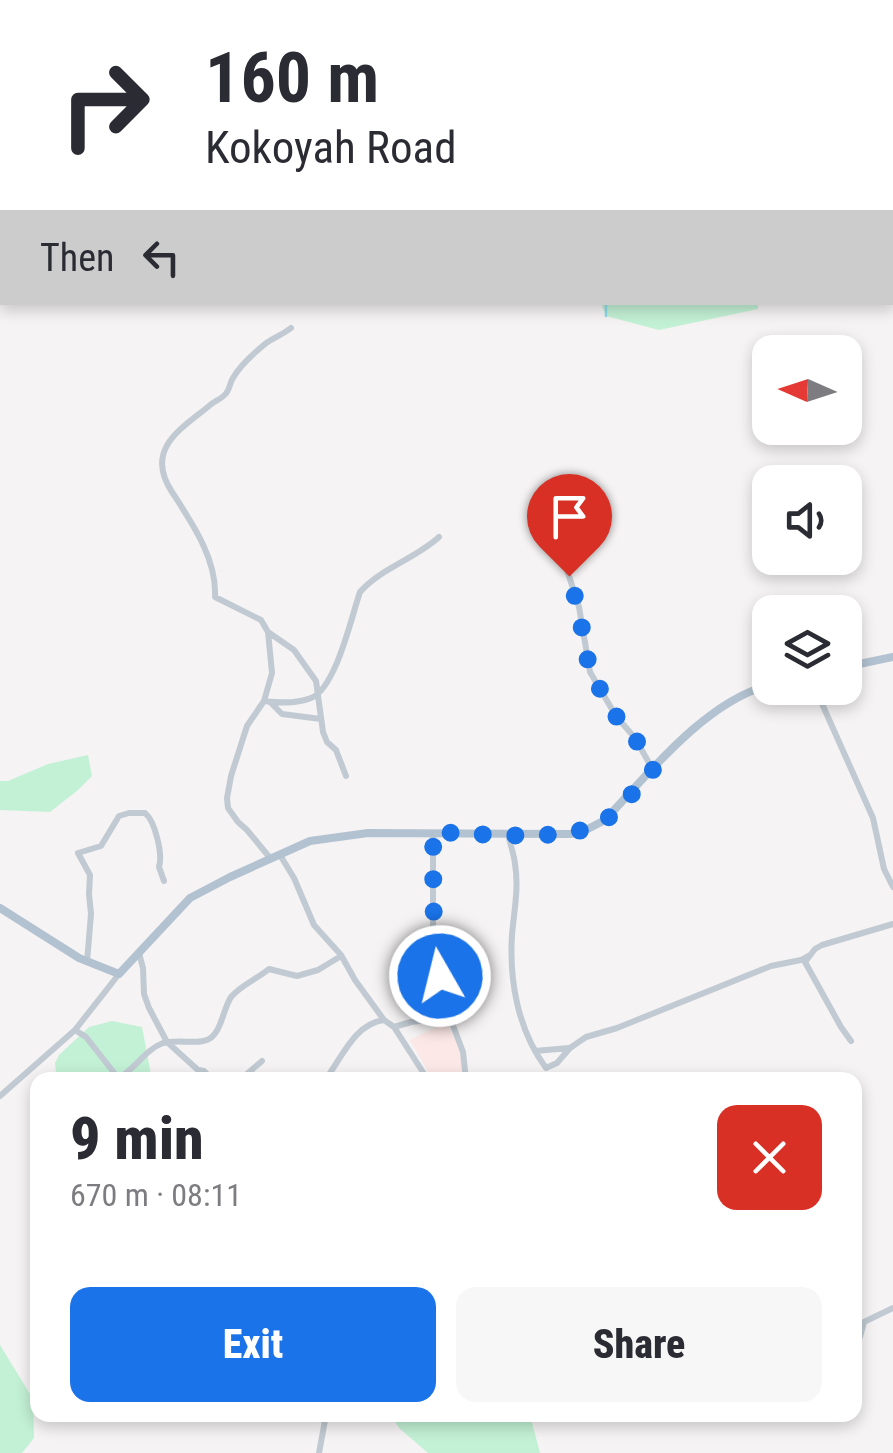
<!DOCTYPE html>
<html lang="en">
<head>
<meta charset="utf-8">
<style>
	:root { --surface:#fff; --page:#f7f7f7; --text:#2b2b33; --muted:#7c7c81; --accent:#1a73e8 }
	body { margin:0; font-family:"Roboto Condensed",sans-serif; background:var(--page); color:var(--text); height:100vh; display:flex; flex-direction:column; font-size:38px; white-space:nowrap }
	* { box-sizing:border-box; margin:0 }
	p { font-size:32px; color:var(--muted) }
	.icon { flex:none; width:55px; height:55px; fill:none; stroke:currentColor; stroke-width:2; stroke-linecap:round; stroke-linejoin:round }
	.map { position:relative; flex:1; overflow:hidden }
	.side { position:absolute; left:30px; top:1072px; width:832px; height:350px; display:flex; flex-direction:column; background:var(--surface); border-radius:20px; box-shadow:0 5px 15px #0003 }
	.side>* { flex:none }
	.banner { position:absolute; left:0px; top:0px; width:895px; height:305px; box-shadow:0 5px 15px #0003; background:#fff; color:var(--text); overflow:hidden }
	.needle { width:65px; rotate:273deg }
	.controls { position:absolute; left:752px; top:335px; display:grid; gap:20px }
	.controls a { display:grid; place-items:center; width:110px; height:110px; border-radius:20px; background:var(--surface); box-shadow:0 5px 15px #0003; font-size:50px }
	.pin { position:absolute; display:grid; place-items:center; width:85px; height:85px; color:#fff; margin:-102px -42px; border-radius:50% 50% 50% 0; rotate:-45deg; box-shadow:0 0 10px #0007 }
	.pin .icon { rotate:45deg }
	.me { position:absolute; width:110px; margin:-55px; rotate:352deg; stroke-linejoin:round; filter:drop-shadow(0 0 8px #0008) }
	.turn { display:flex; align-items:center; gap:35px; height:210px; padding:0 40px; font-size:45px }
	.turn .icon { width:130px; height:130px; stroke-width:2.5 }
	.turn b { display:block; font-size:70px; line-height:85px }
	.then { display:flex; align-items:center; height:95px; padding:0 40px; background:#0003; gap:20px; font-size:38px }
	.round { display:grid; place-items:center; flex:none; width:105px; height:105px; border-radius:20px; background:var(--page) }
	.headline { display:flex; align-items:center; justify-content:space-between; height:170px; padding:0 40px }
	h1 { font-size:60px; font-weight:800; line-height:75px }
	.cta { display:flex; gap:20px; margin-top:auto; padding:20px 40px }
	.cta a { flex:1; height:115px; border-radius:20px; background:var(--accent); color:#fff; font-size:40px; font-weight:800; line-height:115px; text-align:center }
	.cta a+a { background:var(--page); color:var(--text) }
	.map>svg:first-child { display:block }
</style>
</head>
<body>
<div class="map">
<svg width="893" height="1453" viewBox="0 0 893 1453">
	<rect width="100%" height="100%" fill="#f5f3f3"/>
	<path fill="#fce8e6" d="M447 1022 466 1063V1080H433L410 1040Z"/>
	<path fill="#c3f1d5" d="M293 0H549L550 2H449L443 0 440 2H297Z
		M661 0H820L825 2H654Z
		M601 303H758V309L659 330 606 316Z
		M88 755 92 776 78 790 50 812 0 810V781H8L48 764Z
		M112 1021 142 1027 152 1080H57L55 1063 59 1055 89 1027Z
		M0 1345 33 1399 34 1438 22 1453H0Z
		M391 1415H530L540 1453H428L399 1428Z"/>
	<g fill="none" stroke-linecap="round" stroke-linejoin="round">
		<path stroke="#90daee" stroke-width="2.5" d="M302 0 306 2
			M452 0 456 2
			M311 2 313 0
			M606 302V316"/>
		<path stroke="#c1cad2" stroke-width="6" d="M0 90 2 97
			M0 237 2 235
			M555 538 559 545 579 607 590 672 616 716 635 738 653 770
			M268 632 294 650 316 681 323 732 327 742 336 750 346 776
			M815 688 873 818 884 869 893 887
			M264 701C280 703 296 704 311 698 336 688 351 618 360 592 381 568 415 559 439 537
			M271 703 282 714 321 719
			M433 833V925L435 952 443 999 463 1052 466 1080
			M508 834C510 844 514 854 515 864 519 888 514 911 512 935 509 981 518 1030 546 1068L557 1063 570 1048 586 1037 617 1028 771 966 801 960 810 955
			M280 855 294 878 314 925 341 955 355 980 384 1020
			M271 859 247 830 238 822 228 808 227 798 231 776 247 726 264 701 272 673 268 632 261 620 215 597C217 559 192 523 172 492 144 449 181 429 209 406 214 401 224 398 227 392 230 388 230 382 233 378 240 365 254 353 265 344 271 339 282 335 291 328
			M139 953 143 968 144 994 149 1008 167 1042 198 1070 204 1071 213 1080
			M87 962 91 914 89 894 90 875 78 853 101 846 119 816 129 813H145C155 821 163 854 159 867L164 881
			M394 1027 428 1080
			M75 1030 86 1037 115 1074 120 1077C136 1068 146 1049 163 1043 177 1039 199 1045 209 1039 222 1031 223 1009 231 997 241 985 257 979 269 969L297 976 318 970 341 956
			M851 1041 841 1027 805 962 815 949 822 945 893 924
			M535 1051 569 1048
			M240 1080 262 1061
			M325 1080C342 1058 354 1024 384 1020L394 1027 411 1022 449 1018
			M0 1096 75 1030 119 974
			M855 1342 860 1337 864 1322 893 1308
			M50 1419 52 1415
			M319 1453 326 1415"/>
		<path stroke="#b3c2d1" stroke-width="8" d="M845 667 893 657
			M0 908 79 958 119 974 190 898 230 877 310 841 368 833 570 834 582 832 605 820C648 774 707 700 770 685"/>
	</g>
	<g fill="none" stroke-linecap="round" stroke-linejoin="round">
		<path stroke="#1a73e8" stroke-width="18" stroke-dasharray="0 32.4" d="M440 976C431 928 434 880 433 832 474 833 571 844 604 821 620 810 638 786 653 770L635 738 616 716 590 672 578 607 569 576"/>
	</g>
</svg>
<div class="controls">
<a><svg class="needle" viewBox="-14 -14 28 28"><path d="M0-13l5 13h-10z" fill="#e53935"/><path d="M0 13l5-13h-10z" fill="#7c7c81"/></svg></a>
<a><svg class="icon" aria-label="sound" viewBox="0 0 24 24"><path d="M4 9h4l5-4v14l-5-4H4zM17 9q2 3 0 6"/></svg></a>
<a><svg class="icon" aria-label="layers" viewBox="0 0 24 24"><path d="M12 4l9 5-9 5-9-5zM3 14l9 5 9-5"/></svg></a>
</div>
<div class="pin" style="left:569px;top:576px;background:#d93025"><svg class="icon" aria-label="arrive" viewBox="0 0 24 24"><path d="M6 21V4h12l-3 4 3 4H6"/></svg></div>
<svg class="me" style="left:440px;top:976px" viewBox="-20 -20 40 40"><circle r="17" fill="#1a73e8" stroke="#fff" stroke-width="3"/><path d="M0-11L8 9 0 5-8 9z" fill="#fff"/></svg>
<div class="banner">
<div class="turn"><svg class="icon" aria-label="right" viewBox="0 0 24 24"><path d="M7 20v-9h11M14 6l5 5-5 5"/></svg><div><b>160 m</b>Kokoyah Road</div></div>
<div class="then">Then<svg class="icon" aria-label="left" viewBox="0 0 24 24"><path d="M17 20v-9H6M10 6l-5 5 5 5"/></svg></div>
</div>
<section class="side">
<div class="headline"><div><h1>9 min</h1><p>670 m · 08:11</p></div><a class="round" style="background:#d93025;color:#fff"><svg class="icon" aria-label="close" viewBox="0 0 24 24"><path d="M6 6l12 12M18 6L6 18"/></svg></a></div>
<div class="cta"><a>Exit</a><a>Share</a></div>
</section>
</div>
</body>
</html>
